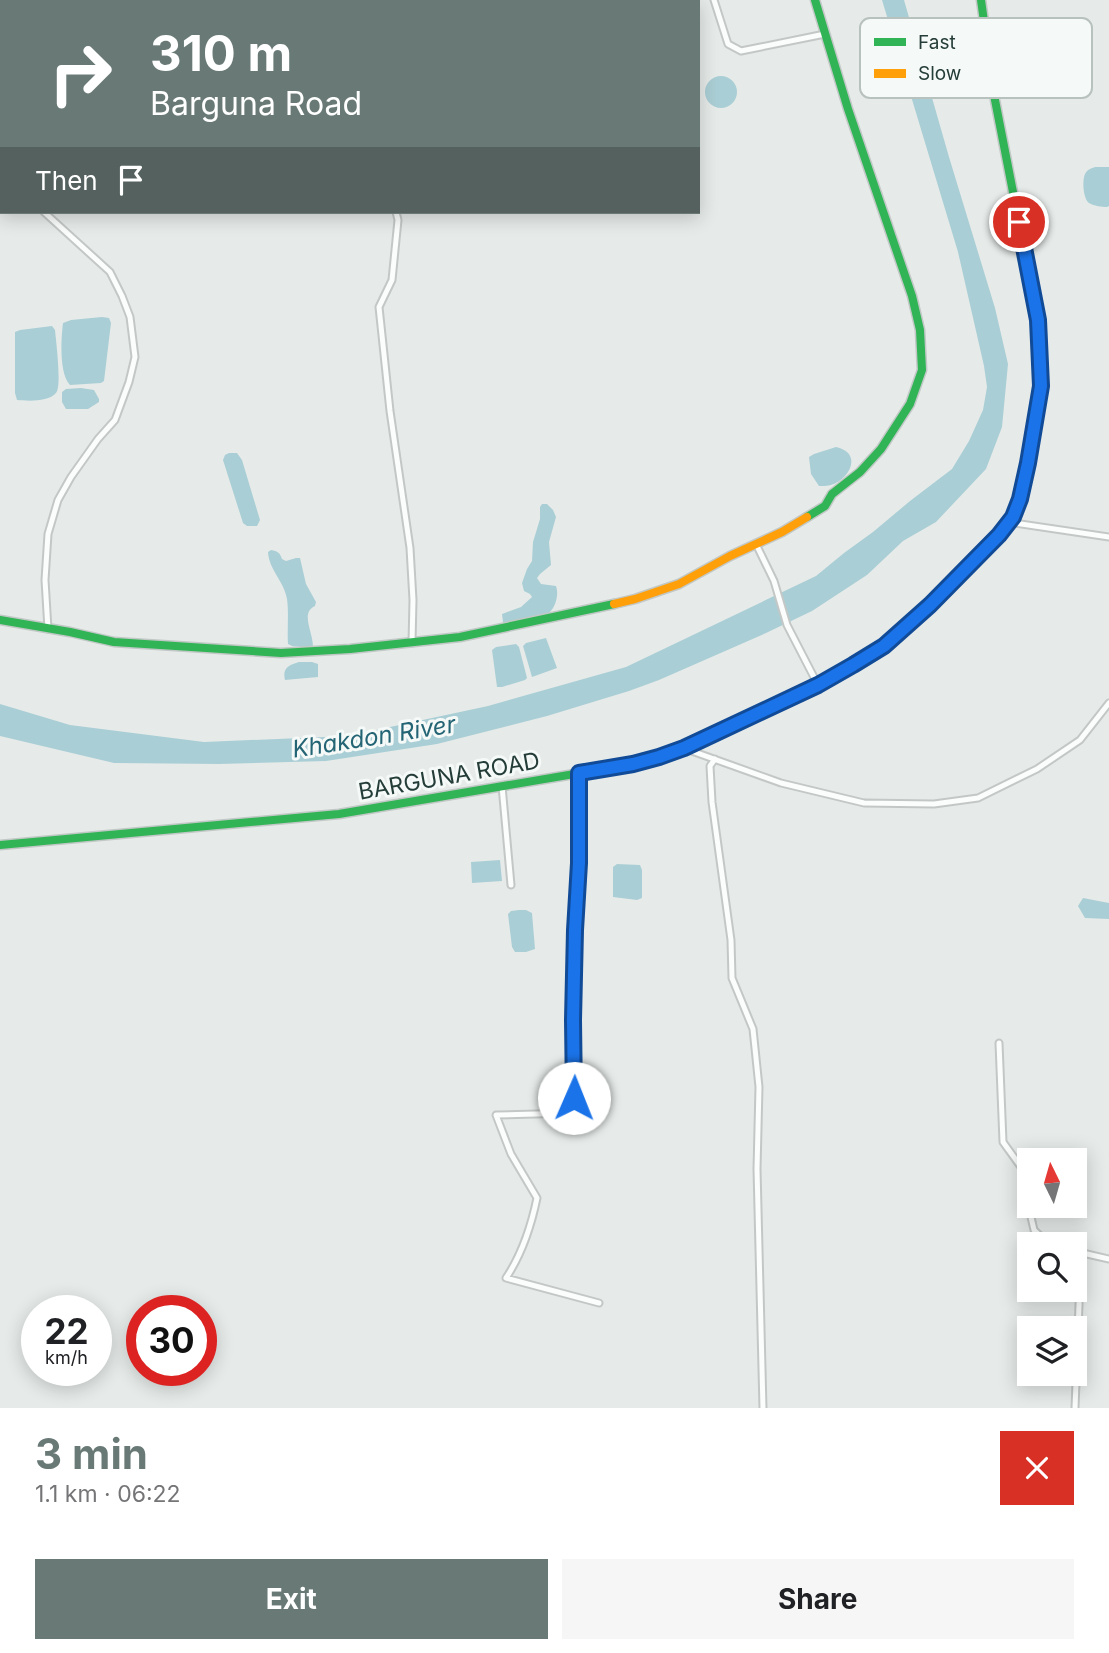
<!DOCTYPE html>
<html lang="en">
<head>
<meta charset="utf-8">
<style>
	:root { --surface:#fff; --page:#f6f6f6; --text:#202124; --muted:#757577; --accent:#697a76 }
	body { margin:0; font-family:Inter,sans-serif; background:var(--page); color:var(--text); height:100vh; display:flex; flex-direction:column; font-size:26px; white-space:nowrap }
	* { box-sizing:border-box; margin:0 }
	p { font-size:23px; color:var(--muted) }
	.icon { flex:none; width:38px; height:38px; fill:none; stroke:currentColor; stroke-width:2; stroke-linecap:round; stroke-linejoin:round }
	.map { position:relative; height:1408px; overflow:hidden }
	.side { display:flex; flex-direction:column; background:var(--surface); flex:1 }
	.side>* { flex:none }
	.banner { position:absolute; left:0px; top:0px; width:700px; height:214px; box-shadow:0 4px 18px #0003; background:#697a76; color:#fff; overflow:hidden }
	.needle { width:46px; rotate:355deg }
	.buttons { position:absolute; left:1017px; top:1148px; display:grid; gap:14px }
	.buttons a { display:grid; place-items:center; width:70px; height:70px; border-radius:0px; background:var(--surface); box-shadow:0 4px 18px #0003; font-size:35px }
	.speed { position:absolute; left:21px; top:1295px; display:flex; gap:14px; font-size:35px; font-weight:700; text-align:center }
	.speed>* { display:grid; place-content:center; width:91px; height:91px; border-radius:50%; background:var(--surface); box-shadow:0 4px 18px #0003; line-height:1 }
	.speed small { font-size:18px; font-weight:400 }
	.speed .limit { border:10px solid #d22; background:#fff; color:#111 }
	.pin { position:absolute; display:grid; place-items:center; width:60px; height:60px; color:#fff; margin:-30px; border:4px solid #fff; border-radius:50%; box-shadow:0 2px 7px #0007 }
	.me { position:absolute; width:77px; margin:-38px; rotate:1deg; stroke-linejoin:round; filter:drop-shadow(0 0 5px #0008) }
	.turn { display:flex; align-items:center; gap:24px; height:147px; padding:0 35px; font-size:32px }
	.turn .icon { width:91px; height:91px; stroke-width:2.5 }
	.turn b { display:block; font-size:49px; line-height:60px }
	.then { display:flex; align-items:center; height:66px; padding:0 35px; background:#0003; gap:14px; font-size:26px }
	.round { display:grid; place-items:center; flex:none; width:74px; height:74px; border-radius:0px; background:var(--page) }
	.headline { display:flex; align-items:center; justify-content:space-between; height:119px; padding:0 35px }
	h1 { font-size:42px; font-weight:700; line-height:52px; color:var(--accent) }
	.action { display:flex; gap:14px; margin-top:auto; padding:14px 35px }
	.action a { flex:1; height:80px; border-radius:0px; background:var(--accent); color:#fff; font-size:28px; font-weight:700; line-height:80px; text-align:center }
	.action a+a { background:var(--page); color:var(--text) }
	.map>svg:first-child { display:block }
</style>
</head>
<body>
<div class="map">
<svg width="1109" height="1408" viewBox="0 0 1109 1408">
	<rect width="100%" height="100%" fill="#e6ebe9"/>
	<path fill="#aaced5" d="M882 0H904L949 157 995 308 1008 364 1002 427 986 469 936 522 903 541 867 575 812 611 766 633 659 680 629 691 547 716 437 744 326 761 219 764 114 763 0 736V704L70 725 204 742 348 736 488 706 626 667 816 576 844 553 873 532 910 501 952 469 969 441 983 410 987 387 984 366 958 252Z
		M705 92a16 16 0 1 1 32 0a16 16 0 1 1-32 0Z
		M1095 167H1109V206L1107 207C1102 207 1094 206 1089 203 1083 198 1082 181 1085 174 1088 169 1090 169 1095 167Z
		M102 317 109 318 111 323 104 381 101 383 70 385C59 374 61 339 63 323L71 320Z
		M52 326 55 330C56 341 62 386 56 393 49 402 28 401 17 400L15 393V332L20 330Z
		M81 388 94 390 99 399V402L88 409H66L62 402V392L66 389Z
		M836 447C863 453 850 479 831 485 828 486 822 486 819 486L811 474 809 457 814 454Z
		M229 453H237L242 460 260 520 257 526H247L243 523 223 460 225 455Z
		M542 504H547L553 510 556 517 549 542 551 565 540 574 537 578 541 584 556 586C559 594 556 607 549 613 542 619 511 624 503 622L502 614 521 607 532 597 530 594 524 591 522 583 527 569 532 561 533 542 540 519V507Z
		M271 550C278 551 280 553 282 559L286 561 296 558H300L306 584 316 602 315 606C300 613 313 631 313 647L311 648 292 646 288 644C287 629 289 613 287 599 284 581 269 570 268 552Z
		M546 638 557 668 532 677 523 646 526 643Z
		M516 644 519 647 527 678 525 680 502 687H497L492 650 496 647Z
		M299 662H312L318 664V677L285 680C282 668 289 665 299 662Z
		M500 860 502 881 472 883 471 862Z
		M617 864 640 865 642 870V898L637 900 613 897V867Z
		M1083 898 1109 903V919L1085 918 1078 906Z
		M519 910H526L532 913 535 949 526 952H515L512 947 508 914 511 911Z"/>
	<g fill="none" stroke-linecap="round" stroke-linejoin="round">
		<g stroke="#c3c8c6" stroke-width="9">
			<path id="street" d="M440 0V2
				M714 0 728 44 741 51 825 34
				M0 43H2
				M0 191 2 192
				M44 212 110 272 122 296 130 317 135 357 129 382 115 420 98 439 71 477 58 500 48 534 45 580 48 629
				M396 212 398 220 392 280 379 307 390 411 410 548 413 600 412 643
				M1008 522 1109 537
				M756 544 774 581 787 625 818 685
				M686 749 781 783 864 803 934 804 978 798 1037 769 1080 740 1109 703
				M715 759 710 766 712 802 731 940 732 978 753 1029 759 1087 757 1169 763 1408
				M579 773V863L575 930 574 1020 575 1083 573 1113 496 1115 511 1154 537 1198C531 1227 522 1254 506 1278L599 1303
				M502 786 511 885
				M999 1043 1003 1142 1021 1167 1027 1180 1028 1204 1034 1230 1049 1244
				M1074 1251 1109 1259
				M1075 1408 1081 1253"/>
		</g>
		<g stroke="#c2c8c6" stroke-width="11">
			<path id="fast" d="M981 0 995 100 1038 320 1041 386 1028 463 1020 500 1013 516
				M807 517 825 506 832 494 860 472 881 449 910 404 922 370 920 330 912 296 848 109 815 0
				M0 620 70 632 114 642 281 653 350 649 460 637 614 604
				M0 845 339 814 633 764 684 748 720 731"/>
		</g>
		<g stroke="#c2c8c6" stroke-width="11">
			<path id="slow" d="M614 604 635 599 679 584 730 556 782 532 807 517
				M720 731 818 685 884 646 930 605 999 535 1013 516"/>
		</g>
		<use href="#street" stroke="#fbfcfc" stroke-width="5"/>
		<use href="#fast" stroke="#30b455" stroke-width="8"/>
		<use href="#slow" stroke="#ff9f0a" stroke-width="8"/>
	</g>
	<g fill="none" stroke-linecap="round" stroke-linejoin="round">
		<g stroke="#114b97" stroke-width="18">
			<path id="route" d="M574 1098 573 1020 575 930 579 863V773L633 764 659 757 684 748 818 685 853 665 884 646 930 605 999 535 1013 517 1020 499 1028 463 1041 386 1038 320 1019 222"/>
		</g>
		<use href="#route" stroke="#1a73e8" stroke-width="12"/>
	</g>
	<g text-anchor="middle" stroke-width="6" stroke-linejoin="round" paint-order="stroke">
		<g font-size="23" fill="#253d38" stroke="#f5f9f7">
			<text transform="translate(449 776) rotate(-10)" y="8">BARGUNA ROAD</text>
		</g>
		<g font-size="24" font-style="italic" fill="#236475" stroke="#f5f9f7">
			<text transform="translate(374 737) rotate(-9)" y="8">Khakdon River</text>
		</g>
	</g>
	<rect x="860" y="18" width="232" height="80" rx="10" fill="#f5f9f7" stroke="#b7c1be" stroke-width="2"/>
	<rect x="874" y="38" width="32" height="8" fill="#30b455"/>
	<rect x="874" y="69" width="32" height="9" fill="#ff9f0a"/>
	<g font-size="19" fill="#253d38">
		<text x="918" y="49">Fast</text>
		<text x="918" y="80">Slow</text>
	</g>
</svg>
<div class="buttons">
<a><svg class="needle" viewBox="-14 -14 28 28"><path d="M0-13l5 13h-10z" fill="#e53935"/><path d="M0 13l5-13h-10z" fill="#757577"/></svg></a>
<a><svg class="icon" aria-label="search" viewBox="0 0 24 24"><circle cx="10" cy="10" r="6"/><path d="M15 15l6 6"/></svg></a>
<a><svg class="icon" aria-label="layers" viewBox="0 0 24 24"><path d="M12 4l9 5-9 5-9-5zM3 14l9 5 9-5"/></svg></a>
</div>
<div class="speed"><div>22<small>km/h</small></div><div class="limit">30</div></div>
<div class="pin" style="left:1019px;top:222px;background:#d93025"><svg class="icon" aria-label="arrive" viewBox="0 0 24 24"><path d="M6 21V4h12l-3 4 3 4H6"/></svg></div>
<svg class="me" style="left:574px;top:1098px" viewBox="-20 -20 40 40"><circle r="19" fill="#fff"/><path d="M0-13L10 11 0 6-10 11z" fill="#1a73e8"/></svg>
<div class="banner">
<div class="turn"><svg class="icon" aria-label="right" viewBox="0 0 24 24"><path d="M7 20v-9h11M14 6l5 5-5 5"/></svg><div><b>310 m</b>Barguna Road</div></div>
<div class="then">Then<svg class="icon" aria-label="arrive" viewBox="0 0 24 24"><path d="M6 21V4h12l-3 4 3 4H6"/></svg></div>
</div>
</div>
<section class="side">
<div class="headline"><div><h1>3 min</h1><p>1.1 km · 06:22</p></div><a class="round" style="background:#d93025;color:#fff"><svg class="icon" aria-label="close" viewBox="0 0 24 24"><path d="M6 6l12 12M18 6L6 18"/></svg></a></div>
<div class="action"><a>Exit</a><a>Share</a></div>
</section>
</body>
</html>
